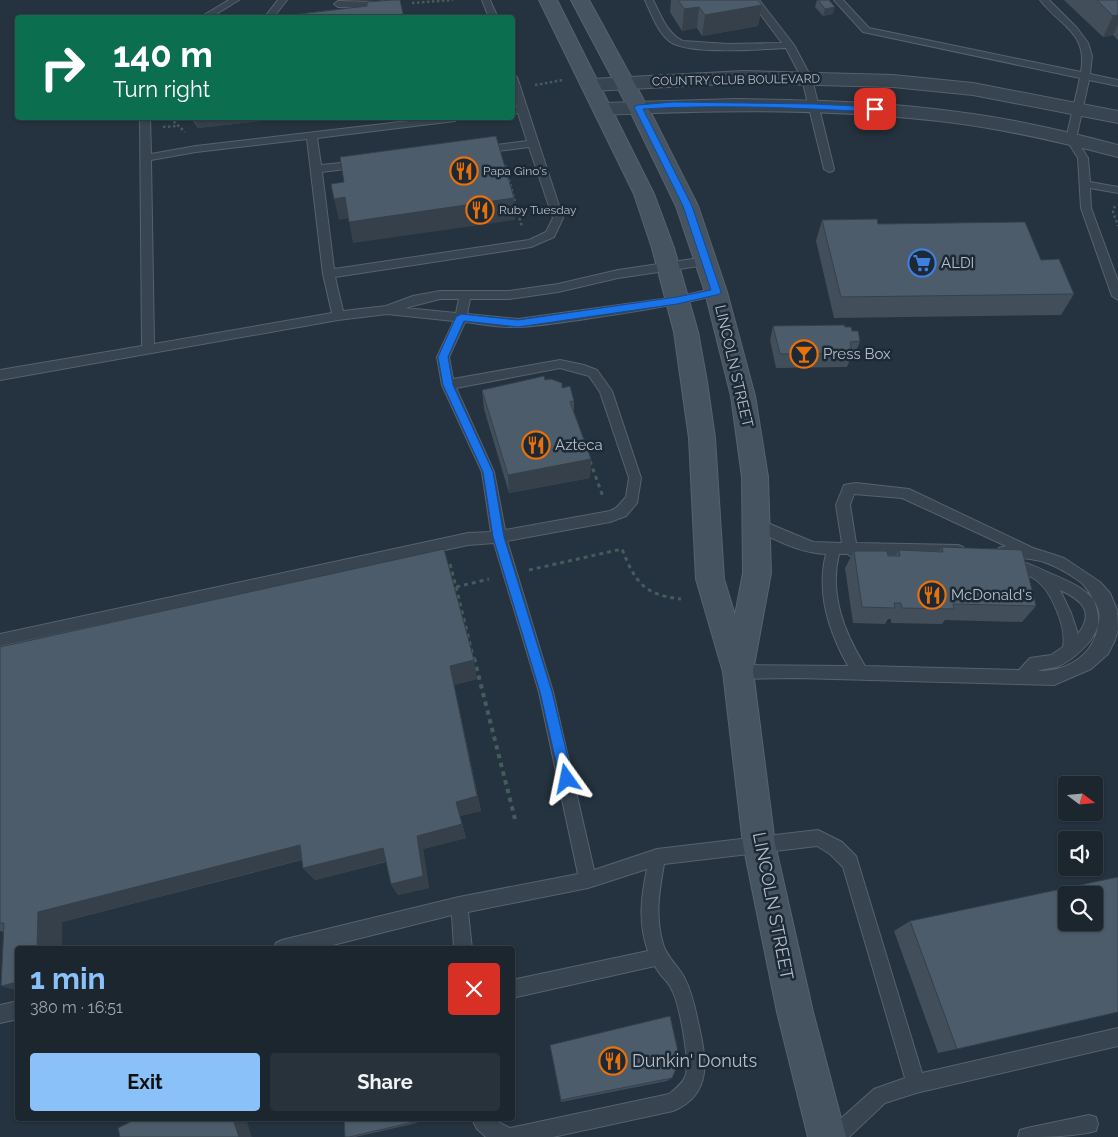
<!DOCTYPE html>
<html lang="en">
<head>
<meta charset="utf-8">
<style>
	:root { --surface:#1b262f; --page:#28323b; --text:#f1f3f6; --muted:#a0a5aa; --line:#39434b; --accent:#8ac1f9 }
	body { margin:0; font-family:Raleway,sans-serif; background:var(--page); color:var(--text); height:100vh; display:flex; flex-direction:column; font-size:19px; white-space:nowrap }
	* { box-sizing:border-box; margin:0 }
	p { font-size:16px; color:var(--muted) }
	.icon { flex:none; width:28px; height:28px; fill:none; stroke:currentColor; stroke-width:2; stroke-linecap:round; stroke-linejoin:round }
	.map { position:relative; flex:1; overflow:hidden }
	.panel { position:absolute; left:15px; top:946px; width:500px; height:175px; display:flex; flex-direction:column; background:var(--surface); border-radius:5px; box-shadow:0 1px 4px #0004,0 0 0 1px var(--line) }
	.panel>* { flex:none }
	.hud { position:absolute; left:15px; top:15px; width:500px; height:105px; border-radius:5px; box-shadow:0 1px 4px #0004,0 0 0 1px var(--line); background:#0b6e4f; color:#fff; overflow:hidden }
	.needle { width:32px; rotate:106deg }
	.fabs { position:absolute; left:1058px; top:776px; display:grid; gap:10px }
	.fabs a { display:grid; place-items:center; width:45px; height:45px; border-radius:5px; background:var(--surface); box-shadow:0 1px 4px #0004,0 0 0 1px var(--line); font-size:25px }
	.pin { position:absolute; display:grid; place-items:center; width:42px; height:42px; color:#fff; margin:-21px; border-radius:10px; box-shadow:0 2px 8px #0006 }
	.me { position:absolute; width:55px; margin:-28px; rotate:348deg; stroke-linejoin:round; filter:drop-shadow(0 0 4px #0008) }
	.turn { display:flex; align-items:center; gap:18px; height:105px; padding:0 15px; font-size:22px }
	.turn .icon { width:65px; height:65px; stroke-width:2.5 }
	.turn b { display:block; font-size:35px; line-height:42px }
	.round { display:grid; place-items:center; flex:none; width:52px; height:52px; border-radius:5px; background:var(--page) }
	.summary { display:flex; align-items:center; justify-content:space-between; height:85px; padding:0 15px }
	h1 { font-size:30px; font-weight:700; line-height:38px; color:var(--accent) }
	.action { display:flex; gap:10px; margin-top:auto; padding:10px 15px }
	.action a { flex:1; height:58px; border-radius:5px; background:var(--accent); color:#111; font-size:20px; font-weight:700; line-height:58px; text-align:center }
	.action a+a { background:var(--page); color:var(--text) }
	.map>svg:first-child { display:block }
</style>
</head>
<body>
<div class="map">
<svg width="1118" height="1137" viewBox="0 0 1118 1137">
	<rect width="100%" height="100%" fill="#24333f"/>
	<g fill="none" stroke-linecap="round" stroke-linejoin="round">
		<g stroke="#56626d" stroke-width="2">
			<path id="service" d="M229 0H239L210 18H199Z
				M278 0H287L276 14 277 18H268L267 14Z
				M385 0H397L380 8 338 7 334 4 338 1 379 2Z
				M482 0H490L498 18H489Z
				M645 0H653C661 15 667 34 683 41L728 44 782 43 750 0H759L794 45 812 79 834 169 833 171 829 172 824 169 802 79 786 48C762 49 684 56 668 40 657 30 651 13 645 0Z
				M834 0H843L869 28 1081 72C1088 32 1061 27 1040 0H1049L1077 28 1088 43 1092 56 1090 74 1118 80V86L1089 80 1076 139 1088 158 1090 182 1118 187V193L1090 188 1091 208 1118 281V300L1112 296 1081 208 1078 158 1066 139 1080 78 863 32Z
				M512 74 517 77 563 218 554 237 531 247 335 277 343 311 386 306 413 296 440 291H509L558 284 618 270 706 257 712 261 706 265 618 278 558 292 509 299H470L467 314 518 319 677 297 716 288 722 292C715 301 540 327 518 327 501 328 482 324 465 322L449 357 453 379 560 360 584 365 597 370 612 391 641 478 637 503 626 516 610 522 507 541 553 692 594 870 657 849 818 830 842 842 856 856 922 1073 1118 1028V1046L916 1093 885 1103 849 1137H826L828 1130 874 1089 905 1078 843 867 830 854 817 846 664 864C659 892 655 916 663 944 667 958 679 966 685 979 692 993 695 1007 698 1022 706 1057 714 1094 673 1111L553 1137H486L477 1129 472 1119H492L510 1128 669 1094C675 1089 682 1084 685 1077 691 1063 679 1001 671 988 667 980 659 975 655 966L512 998V980L648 951C638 923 641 897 647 869L588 888 468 912 472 949H454L452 915 317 949H274L276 943 282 940 459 897 578 874 539 692 494 543 468 545 0 646V634L468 533 491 532 482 472 442 385 437 357 454 321 387 314 338 320 0 380V370L142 346 140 118H150L151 154 196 146 434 118H460L455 121 317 138 321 165 360 161 365 164 360 167 322 172 334 269 529 240 546 232 553 218 529 147 481 153 476 150 481 147 527 141 518 113 512 114V108L517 107 512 94ZM307 139 323 274 332 313 154 344 151 160 196 152ZM440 299H459L456 313 405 308ZM560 368 589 376 600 392 629 478 626 497 616 508 610 511 505 530 494 472 456 388Z
				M856 483 909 489 1033 548 1064 558 1100 582 1110 593 1117 610 1118 629 1115 640 1108 654 1091 669 1054 685 797 678 738 679 733 677 731 672 733 667 738 665 848 666C829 632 816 593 826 554 799 553 777 540 753 529L751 525 753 521 758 519 813 542 842 543 836 505 844 485ZM854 494 902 498 1006 546 999 548 997 552 999 556C1009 560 1020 557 1030 559 1049 561 1067 572 1082 583 1118 622 1090 672 1038 671 1043 668 1050 669 1056 667 1068 663 1082 651 1090 641 1118 601 1078 585 1047 572 1034 566 1018 557 1003 562L1001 566 1003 570C1013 574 1024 572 1033 578 1051 588 1067 628 1063 647L1051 655 1030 658 1019 670 865 666C844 632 829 594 839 554H847L857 560 862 558 863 555 958 557 963 555 965 551 963 547 958 545 856 543 850 505ZM1060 590C1082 600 1095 612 1078 634L1071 613Z
				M18 1001V1019L0 1023V1005Z
				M1089 1115 1096 1117 1098 1124 1096 1131C1071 1137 1043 1137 1018 1137L1020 1130 1027 1128Z"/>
		</g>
		<g stroke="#56626d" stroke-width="2">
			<path id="tertiary" d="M744 71 893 75 973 83 1118 111V123L973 95 893 87 744 83 592 91 585 89 582 85 585 81 592 79Z
				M735 99C815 100 895 102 973 114 1022 121 1070 132 1118 145V157C1064 143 1010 130 955 123 838 108 720 110 603 115L596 113 593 109 596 105 603 103Z"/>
		</g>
		<g stroke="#56626d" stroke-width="2">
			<path id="secondary" d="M539 0H557L654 194 674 248 698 332 707 382 715 438 724 579 735 615 743 573 742 477 731 396 705 292 676 206 633 117 571 0H589L653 117 698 206 727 292 755 396 768 477 771 573 753 671 775 844 813 1012 846 1137H808L777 1012 743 844 723 672 696 579 689 438 674 332 652 248 634 194Z"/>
		</g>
		<path stroke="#445c5c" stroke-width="2.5" stroke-dasharray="2.5 2.5" stroke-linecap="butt" d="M412 3 453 0
			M535 85 563 80
			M170 118 185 132
			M163 127 177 126
			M505 165 522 227
			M1115 206 1113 212 1118 226"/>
		<path stroke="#445c5c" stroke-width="3" stroke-dasharray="4 4" stroke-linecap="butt" d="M590 461 603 497
			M450 564 456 587 489 579
			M529 570 622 549C635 582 644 595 681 599
			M456 587 474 660"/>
		<path stroke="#445c5c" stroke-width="4" stroke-dasharray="4.5 4.5" stroke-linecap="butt" d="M474 658 515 819"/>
		<use href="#service" fill="#38444f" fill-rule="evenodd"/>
		<use href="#tertiary" fill="#38444f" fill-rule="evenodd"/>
		<use href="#secondary" fill="#465462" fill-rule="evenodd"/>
	</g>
	<path fill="#424f5b" d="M671 0H758L762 5 758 26 702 36 697 28 682 31 670 12Z
		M817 0H829L833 14 823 16 815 7Z
		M1064 0H1118V40L1113 35 1103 37Z
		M191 118H286L198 128Z
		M822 220 878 224 1041 260 1074 294 1061 315 834 318 816 241Z
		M773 326 845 327 852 331 860 341 855 355H852L847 367 776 368 770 340Z
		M545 380 562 388 574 401V412L591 459 590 478 509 493 484 409 482 390Z
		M942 547 1036 606 1022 622 945 620 942 624 891 623V619H888L885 624 853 623 845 568 854 551 888 556H895L899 550 939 551Z
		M0 647 477 679 454 685 481 811 460 816 466 838 423 849 429 888 398 895 391 884 386 862 315 880 303 868 302 860 62 922 3 932 0 931Z
		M910 921 957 1049 938 1053 894 931Z
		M551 1048 672 1078 667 1081 561 1102Z
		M344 1119H417V1123L355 1137H345Z"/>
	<path fill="#36404a" d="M762 5 758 26 702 36 705 15Z
		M699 7 697 28 682 31 684 9Z
		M835 7 833 14 823 16 825 9Z
		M1118 15V25L1113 35 1103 37 1113 16Z
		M194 118H286L198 128Z
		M345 197 350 218 339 220 334 199Z
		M514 198 515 220 353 243 349 222Z
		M591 459 590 478 509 493 508 475Z
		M474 660 477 679 454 685 481 811 460 816 466 838 423 849 429 888 398 895 391 884 417 836 456 802 450 666Z
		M300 845 311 857 62 922V949H37L38 912Z
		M383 848 391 860 315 880 303 868Z
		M18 982V991L1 986Z
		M233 1119H246L252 1137H239Z
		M413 1119H417V1123L414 1122Z"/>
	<path fill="#4d5c6a" stroke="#36404a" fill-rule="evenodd" d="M392 0H400L404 18H265L367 6V2Z
		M678 0H758L762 5 705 15 699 7 684 9Z
		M818 0H829L835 7 825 9Z
		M1097 0H1118V15L1113 16Z
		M245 15 246 18H228Z
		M496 136 514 198 349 222 345 197 334 199 331 184 344 182 340 157Z
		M877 219 878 224 1025 222 1041 260 1059 259 1074 294 841 297 822 220Z
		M844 325 845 327H851L852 331H858L860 341 850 342 852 353 780 354 773 326Z
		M544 376 545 380 551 379 562 383V388L570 386 574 401 570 402 591 459 508 475 482 390Z
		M942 547 1022 550 1036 606 953 604 954 609 902 608 901 603H894L895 608 862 607 854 551H887L888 556H900L899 550 943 552Z
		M444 549 474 660 450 666 477 796 456 802 462 824 417 836 423 876 391 884 383 848 303 868 300 845 38 912 37 949H18V982L1 986 4 923H0V647Z
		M1118 877V1012L957 1049 910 921ZM1066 895H1094V922H1066Z
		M670 1016 680 1060 672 1078 561 1100 550 1045Z
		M136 1119H233L239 1137H120L118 1128Z
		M344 1119H413L414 1122 349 1137H345Z"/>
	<path fill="#1a73e8" stroke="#114b97" d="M673 102 814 104 875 107 879 109 875 112C798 108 720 104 643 109L692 206 721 292 720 294 677 304 518 327 464 321 448 357 453 385 493 472 504 537 552 692 573 779 571 783 567 785 562 783 560 779 540 692 493 537 483 472 443 385 438 357 456 317 461 314 518 320 677 297 711 290 683 206 634 107 638 105Z"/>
	<defs>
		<g id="restaurant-ring" transform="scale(1.4375)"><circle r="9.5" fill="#1d2934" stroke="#e8710a" stroke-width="1.5"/><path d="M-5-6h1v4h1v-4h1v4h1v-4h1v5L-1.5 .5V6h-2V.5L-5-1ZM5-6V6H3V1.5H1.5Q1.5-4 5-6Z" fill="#e8710a"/></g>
		<g id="supermarket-ring" transform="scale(1.4375)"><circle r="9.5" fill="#1d2934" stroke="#3f7fe0" stroke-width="1.5"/><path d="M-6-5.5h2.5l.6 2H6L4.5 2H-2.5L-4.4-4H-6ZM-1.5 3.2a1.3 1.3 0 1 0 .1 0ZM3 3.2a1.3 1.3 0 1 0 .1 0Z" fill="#3f7fe0"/></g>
		<g id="bar-ring" transform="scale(1.4375)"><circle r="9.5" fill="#1d2934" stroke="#e8710a" stroke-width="1.5"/><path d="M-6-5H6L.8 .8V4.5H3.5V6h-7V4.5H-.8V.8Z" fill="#e8710a"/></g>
	</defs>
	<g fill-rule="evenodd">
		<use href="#restaurant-ring" x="464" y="171"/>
		<use href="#restaurant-ring" x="480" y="210"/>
		<use href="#supermarket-ring" x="922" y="263"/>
		<use href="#bar-ring" x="804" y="354"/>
		<use href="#restaurant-ring" x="536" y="445"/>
		<use href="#restaurant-ring" x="932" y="595"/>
		<use href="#restaurant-ring" x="613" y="1061"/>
	</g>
	<g text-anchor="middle" stroke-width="5" stroke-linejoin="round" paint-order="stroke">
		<g font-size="12" fill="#b4bfca" stroke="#1d2934">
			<text transform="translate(736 80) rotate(-1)" y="4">COUNTRY CLUB BOULEVARD</text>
		</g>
		<g font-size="12" fill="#b4bfca" stroke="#1d2934" text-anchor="start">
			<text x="483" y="175">Papa Gino's</text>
			<text x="499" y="214">Ruby Tuesday</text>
		</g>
		<g font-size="15" fill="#b4bfca" stroke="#1d2934" text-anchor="start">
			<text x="941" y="268">ALDI</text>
			<text x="823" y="359">Press Box</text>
			<text x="555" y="450">Azteca</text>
			<text x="951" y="600">McDonald's</text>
		</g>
		<g font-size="15" fill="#b4bfca" stroke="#1d2934">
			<text transform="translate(734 366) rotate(77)" y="5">LINCOLN STREET</text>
		</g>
		<g font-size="18" fill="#b4bfca" stroke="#1d2934">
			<text transform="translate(773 906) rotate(79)" y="6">LINCOLN STREET</text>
		</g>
		<g font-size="18" fill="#b4bfca" stroke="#1d2934" text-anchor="start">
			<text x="632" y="1067">Dunkin' Donuts</text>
		</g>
	</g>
</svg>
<div class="fabs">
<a><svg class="needle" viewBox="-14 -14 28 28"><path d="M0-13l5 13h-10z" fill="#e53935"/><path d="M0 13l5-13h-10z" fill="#a0a5aa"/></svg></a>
<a><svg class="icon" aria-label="sound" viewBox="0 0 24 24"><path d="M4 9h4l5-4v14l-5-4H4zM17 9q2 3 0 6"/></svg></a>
<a><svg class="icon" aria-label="search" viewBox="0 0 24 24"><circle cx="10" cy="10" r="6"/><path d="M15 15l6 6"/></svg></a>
</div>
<div class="pin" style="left:875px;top:109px;background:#d93025"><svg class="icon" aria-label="arrive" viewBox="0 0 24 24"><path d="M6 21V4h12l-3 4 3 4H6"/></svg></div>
<svg class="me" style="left:567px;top:779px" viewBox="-20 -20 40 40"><path d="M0-17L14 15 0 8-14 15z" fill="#1a73e8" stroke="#fff" stroke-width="4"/></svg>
<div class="hud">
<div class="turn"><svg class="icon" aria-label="right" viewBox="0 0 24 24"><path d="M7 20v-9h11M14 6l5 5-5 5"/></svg><div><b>140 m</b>Turn right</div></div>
</div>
<section class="panel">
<div class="summary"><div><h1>1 min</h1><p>380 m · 16:51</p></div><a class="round" style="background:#d93025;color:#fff"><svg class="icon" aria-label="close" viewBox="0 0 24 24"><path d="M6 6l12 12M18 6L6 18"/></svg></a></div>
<div class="action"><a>Exit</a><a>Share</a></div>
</section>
</div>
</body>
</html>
